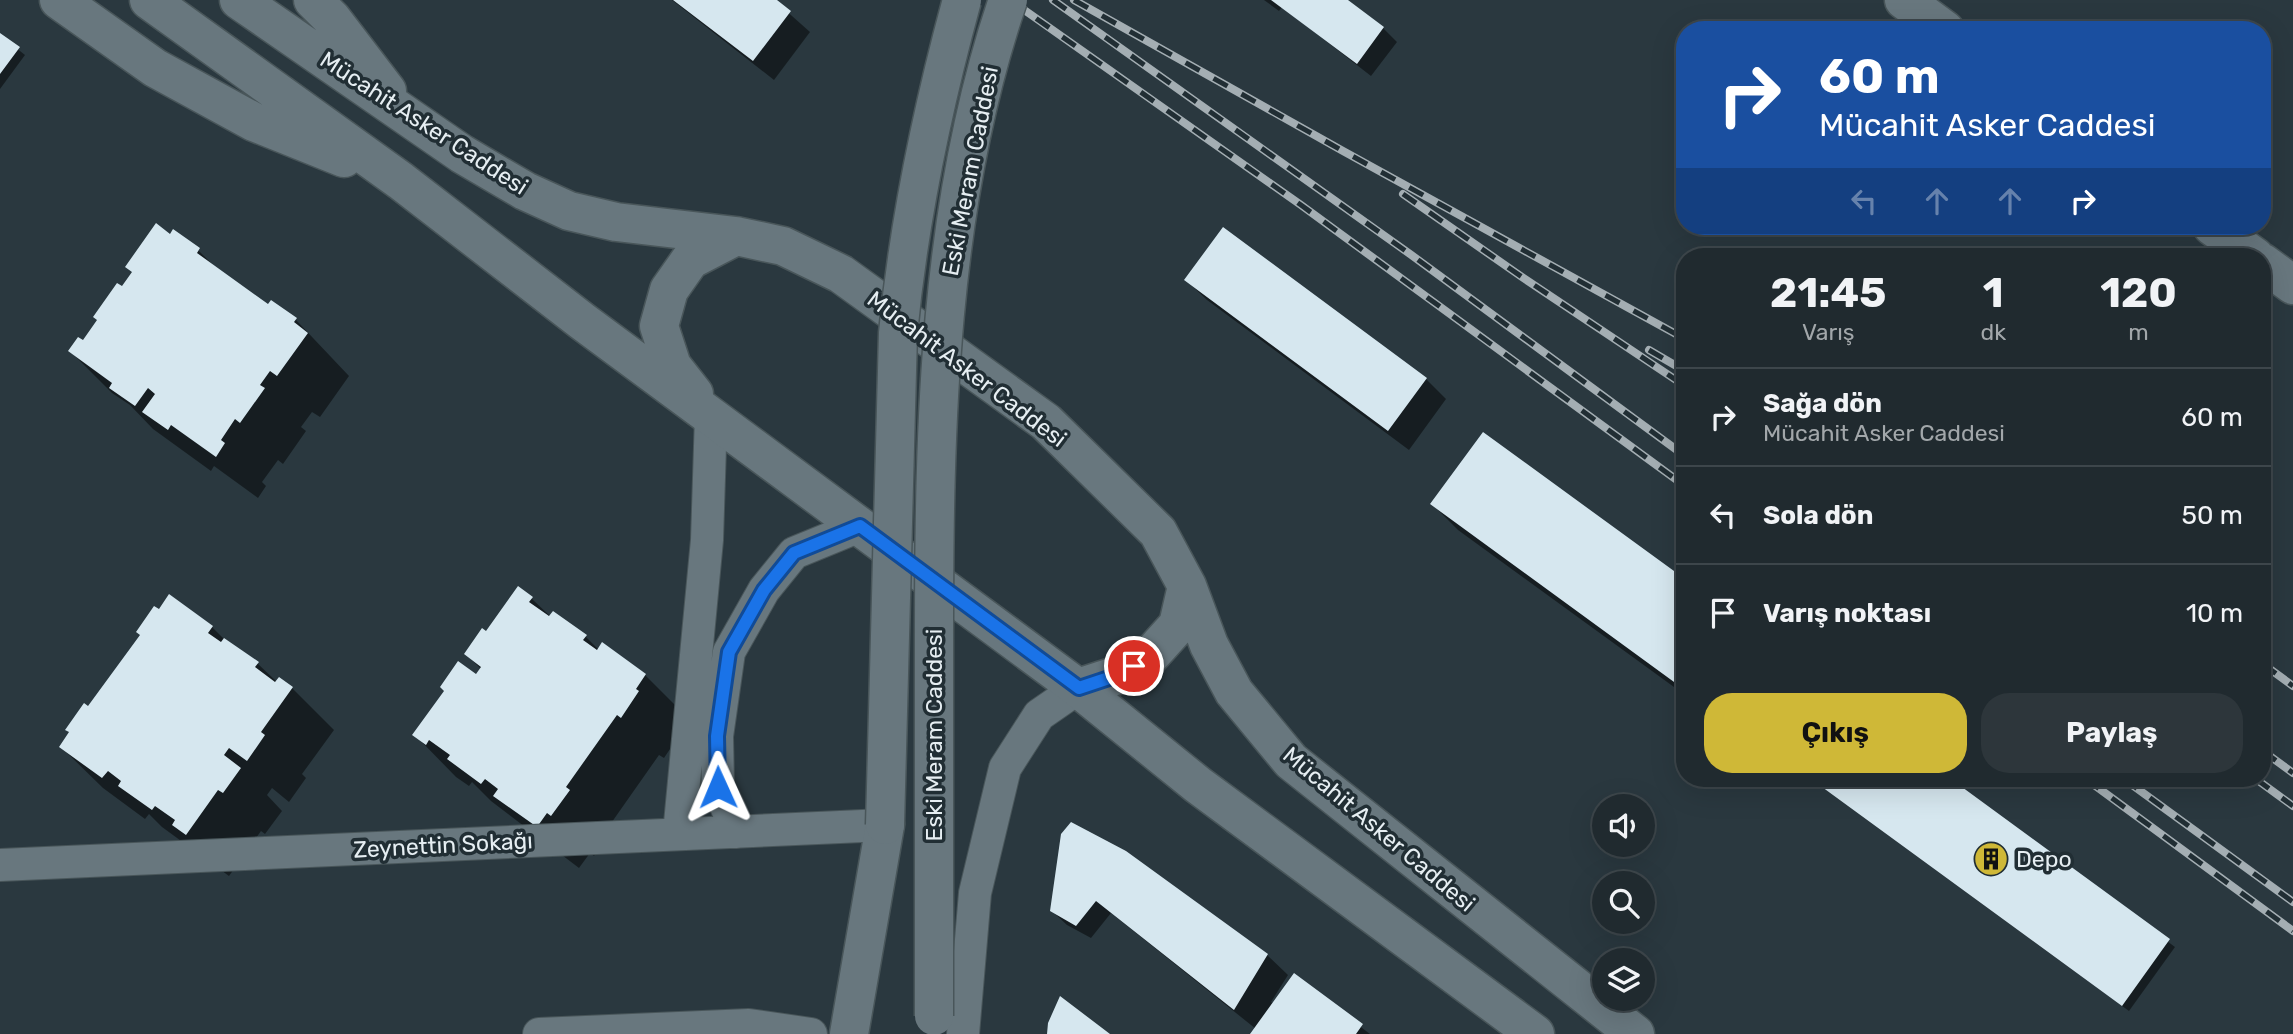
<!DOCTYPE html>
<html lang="tr">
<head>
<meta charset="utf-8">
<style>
	:root { --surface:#202a2f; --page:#2d363b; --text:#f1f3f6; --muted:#a2a7aa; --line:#3d464b; --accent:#cfb837 }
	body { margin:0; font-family:Rubik,sans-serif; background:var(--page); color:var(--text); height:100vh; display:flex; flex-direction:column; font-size:26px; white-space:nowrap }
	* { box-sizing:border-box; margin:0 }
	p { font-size:23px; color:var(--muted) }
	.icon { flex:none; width:38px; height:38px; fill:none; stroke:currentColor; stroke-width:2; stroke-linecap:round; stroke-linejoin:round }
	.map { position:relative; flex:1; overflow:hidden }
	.side { position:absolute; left:1676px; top:248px; width:595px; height:539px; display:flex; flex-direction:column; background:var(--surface); border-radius:28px; box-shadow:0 7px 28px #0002,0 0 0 2px var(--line) }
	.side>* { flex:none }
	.top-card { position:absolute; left:1676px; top:21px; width:595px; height:214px; border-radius:28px; box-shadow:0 7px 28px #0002,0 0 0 2px var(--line); background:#1a4fa0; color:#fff; overflow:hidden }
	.tools { position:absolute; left:1592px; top:794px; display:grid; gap:14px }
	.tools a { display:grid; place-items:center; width:63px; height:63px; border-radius:50%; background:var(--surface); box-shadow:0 7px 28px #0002,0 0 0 2px var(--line); font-size:35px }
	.pin { position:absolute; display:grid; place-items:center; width:60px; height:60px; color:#fff; margin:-30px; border:4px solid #fff; border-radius:50%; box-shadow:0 2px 7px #0007 }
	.me { position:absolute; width:77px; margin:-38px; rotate:359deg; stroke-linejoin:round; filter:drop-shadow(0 0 5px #0008) }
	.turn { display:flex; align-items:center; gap:24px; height:147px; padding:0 28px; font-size:32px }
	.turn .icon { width:91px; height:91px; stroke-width:2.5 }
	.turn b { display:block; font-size:49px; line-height:60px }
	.lanes { display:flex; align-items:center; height:66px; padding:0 28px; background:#0003; justify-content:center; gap:35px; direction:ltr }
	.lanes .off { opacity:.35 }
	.eta { display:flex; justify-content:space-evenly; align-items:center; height:119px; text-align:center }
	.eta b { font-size:42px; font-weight:700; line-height:49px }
	.action { display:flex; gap:14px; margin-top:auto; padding:14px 28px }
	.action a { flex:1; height:80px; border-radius:28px; background:var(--accent); color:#111; font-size:28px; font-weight:700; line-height:80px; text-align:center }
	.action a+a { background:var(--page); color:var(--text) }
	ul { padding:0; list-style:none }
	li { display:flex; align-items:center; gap:21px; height:98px; padding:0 28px; border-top:2px solid var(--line) }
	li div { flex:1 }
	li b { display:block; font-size:26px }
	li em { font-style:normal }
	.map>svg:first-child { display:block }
</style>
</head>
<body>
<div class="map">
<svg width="2293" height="1034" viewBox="0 0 2293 1034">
	<rect width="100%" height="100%" fill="#2a383f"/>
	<path fill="#0007" d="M672 0H774L810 32 774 80Z
		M1264 0H1345L1383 28 1397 42 1371 76 1282 7 1279 11Z
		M0 35 25 55 0 89Z
		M171 236 198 250 220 272 268 306 296 320 349 376 320 417 312 412 301 427 306 431 283 464 278 460 262 482 266 486 258 498 214 466 211 471 153 429 130 405 112 393 70 351 84 343 123 288Z
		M1186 280 1426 379 1446 399 1409 450 1207 300Z
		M1483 434 1685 581V695L1458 530 1432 504Z
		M531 598 551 617 553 613 586 637 599 650 645 675 687 717 680 734 664 758 659 755 607 829 611 833 594 856 590 853 579 868 491 801 472 782 469 786 456 777 415 735 481 669 466 654Z
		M212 627 224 639 257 663 277 682 292 688 334 730 302 774 306 778 289 802 272 788 267 795 282 811 265 834 261 831 229 876 162 827 149 814 145 819 103 788 61 747 88 709Z
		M1811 779H1948L2175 947 2129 1011Z
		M1063 835 1267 955 1288 975 1271 1002 1274 1004 1294 976 1370 1034H1252L1256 1029 1111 913 1091 938 1067 925 1052 911Z"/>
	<path fill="#d6e7ef" d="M673 0H777L791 11 753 61Z
		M1271 0H1348L1384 27 1357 64Z
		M0 33 20 47 0 74Z
		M156 223 170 234 173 229 200 248 197 253 268 304 271 300 297 318 294 322 308 333 277 376 270 371 260 385 265 388 240 423 235 419 221 440 225 443 216 457 171 425 168 430 142 412 155 394 148 388 135 406 109 388 112 383 68 351 78 337 83 340 97 320 93 317 117 283 122 286 132 272 125 267Z
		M1223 227 1427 378 1388 431 1184 280Z
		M1483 432 1685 579V690L1430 504Z
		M518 586 533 597 529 602 549 616 553 611 587 635 583 640 597 650 602 642 646 674 636 689 639 691 621 718 617 715 566 787 570 790 551 816 547 813 537 827 493 796 498 789 485 779 481 784 447 759 450 755 429 740 426 745 412 735 444 691 440 687 458 661 476 674 481 667 464 654 482 628 486 631Z
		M169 594 213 626 208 633 221 642 224 638 259 662 255 667 275 682 279 677 293 687 261 732 265 735 247 761 229 748 224 755 241 768 223 793 218 790 186 835 172 825 175 820 155 806 152 810 118 786 121 781 108 771 102 778 59 747 69 732 65 730 84 703 88 706 140 635 136 632 154 606 159 609Z
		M1811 779H1951L2170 939 2122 1006Z
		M1071 822 1126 851 1268 954 1234 1010 1096 901 1076 926 1050 911 1061 834Z
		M1294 973 1363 1024 1356 1034H1250Z
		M1060 996 1110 1034H1047L1048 1023Z"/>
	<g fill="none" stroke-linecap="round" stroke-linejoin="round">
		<g stroke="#49565a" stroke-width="34">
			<path id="minor" d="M737 832 718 787 717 736 729 652 764 590 794 553 860 526
				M679 834 707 540 711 415
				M0 865 885 825
				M539 1034 749 1025 811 1034
				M963 1034 975 893 1005 768 1039 715 1078 688"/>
		</g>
		<g stroke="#49565a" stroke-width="41">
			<path id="tertiary" d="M1904 0 1945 30
				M2212 226 2255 257
				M2263 263 2293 285"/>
		</g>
		<g stroke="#49565a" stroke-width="41">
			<path id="secondary" d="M59 0 155 68 254 122 344 158
				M149 0 401 181 582 321 1078 688 1198 785 1535 1034
				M239 0 462 154 525 191 569 211 616 222 736 236 783 246 841 274 1046 422 1158 532 1187 586 1209 645 1234 692 1291 761 1635 1034
				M313 0 332 19 387 91
				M694 394 672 366 659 326 669 290 690 260 736 236
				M1078 688 1118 675 1150 656 1178 625 1187 586
				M849 1034 885 825"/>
		</g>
		<use href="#minor" stroke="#68777e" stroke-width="32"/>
		<use href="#tertiary" stroke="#68777e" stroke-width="38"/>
		<use href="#secondary" stroke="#68777e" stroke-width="38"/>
		<g stroke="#a4aeb3" stroke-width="8">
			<path id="rail" d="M1010 0 1301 205 1685 486
				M1053 0 1410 254 1685 456
				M1074 0 1343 151 1685 339
				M1403 194 1522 277 1685 386
				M1649 350 1685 371
				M2263 664 2293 686
				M2263 751 2293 773
				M2086 779 2293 931
				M2124 779 2293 902
				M2256 779 2293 806"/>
		</g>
		<use href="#rail" stroke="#212e34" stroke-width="5" stroke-dasharray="16" stroke-linecap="butt"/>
		<g stroke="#49565a" stroke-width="41" stroke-linecap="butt">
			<path id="secondary-bridge" d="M885 825 898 333C909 219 932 110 962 0
				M934 1016C934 890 934 765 934 639 934 425 938 205 1008 0"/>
		</g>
		<use href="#secondary-bridge" stroke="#68777e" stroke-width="38"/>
	</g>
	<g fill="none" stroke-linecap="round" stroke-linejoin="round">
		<g stroke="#114b97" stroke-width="18">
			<path id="route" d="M718 787 717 736 729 652 764 590 794 553 860 526 1079 688 1118 675 1134 666"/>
		</g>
		<use href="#route" stroke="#1a73e8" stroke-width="12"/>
	</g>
	<defs>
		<g id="building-disc" transform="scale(1.75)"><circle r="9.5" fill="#cfb837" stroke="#212e34"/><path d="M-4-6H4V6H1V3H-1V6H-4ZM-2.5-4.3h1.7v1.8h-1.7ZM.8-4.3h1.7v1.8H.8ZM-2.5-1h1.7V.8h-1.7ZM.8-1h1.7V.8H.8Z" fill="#111"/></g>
	</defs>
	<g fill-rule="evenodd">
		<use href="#building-disc" x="1991" y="859"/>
	</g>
	<g text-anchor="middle" stroke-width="7" stroke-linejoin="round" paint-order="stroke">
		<g font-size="23" fill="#e6eef2" stroke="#212e34">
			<text transform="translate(424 123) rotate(33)" y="8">Mücahit Asker Caddesi</text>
			<text transform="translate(970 171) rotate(-79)" y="8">Eski Meram Caddesi</text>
			<text transform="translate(967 369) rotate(37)" y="8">Mücahit Asker Caddesi</text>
			<text transform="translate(934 735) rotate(-90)" y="8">Eski Meram Caddesi</text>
			<text transform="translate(1379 829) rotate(40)" y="8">Mücahit Asker Caddesi</text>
			<text transform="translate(443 845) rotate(-3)" y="8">Zeynettin Sokağı</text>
		</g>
		<g font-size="23" fill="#e6eef2" stroke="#212e34" text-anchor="start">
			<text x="2016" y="867">Depo</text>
		</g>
	</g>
</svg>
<div class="tools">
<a><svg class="icon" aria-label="sound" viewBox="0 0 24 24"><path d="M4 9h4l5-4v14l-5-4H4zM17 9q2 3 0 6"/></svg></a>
<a><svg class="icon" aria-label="search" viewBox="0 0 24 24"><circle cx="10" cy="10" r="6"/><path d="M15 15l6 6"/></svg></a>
<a><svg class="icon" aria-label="layers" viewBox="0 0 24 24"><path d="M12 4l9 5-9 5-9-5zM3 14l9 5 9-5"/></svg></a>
</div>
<div class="pin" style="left:1134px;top:666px;background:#d93025"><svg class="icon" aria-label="arrive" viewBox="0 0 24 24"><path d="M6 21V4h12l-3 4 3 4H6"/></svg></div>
<svg class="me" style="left:718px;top:787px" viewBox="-20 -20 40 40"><path d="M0-17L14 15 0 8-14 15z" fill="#1a73e8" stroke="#fff" stroke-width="4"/></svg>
<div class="top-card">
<div class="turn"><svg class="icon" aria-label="right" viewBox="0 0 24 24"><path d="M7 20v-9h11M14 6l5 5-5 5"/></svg><div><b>60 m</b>Mücahit Asker Caddesi</div></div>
<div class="lanes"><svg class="icon off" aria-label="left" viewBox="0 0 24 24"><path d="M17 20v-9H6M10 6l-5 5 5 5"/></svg><svg class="icon off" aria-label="ahead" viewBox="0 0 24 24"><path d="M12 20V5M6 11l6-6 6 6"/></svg><svg class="icon off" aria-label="ahead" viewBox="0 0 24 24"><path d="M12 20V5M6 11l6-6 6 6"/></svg><svg class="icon" aria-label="right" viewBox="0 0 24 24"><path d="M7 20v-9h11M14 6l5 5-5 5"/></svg></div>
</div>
<section class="side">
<div class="eta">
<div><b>21:45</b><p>Varış</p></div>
<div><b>1</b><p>dk</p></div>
<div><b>120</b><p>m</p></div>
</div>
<ul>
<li><svg class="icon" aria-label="right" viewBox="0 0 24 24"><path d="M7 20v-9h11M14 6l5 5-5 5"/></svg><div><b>Sağa dön</b><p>Mücahit Asker Caddesi</p></div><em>60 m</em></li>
<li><svg class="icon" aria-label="left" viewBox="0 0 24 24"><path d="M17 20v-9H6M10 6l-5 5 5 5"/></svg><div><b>Sola dön</b></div><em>50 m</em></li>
<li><svg class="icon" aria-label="arrive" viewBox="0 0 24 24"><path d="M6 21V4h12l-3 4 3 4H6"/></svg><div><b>Varış noktası</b></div><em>10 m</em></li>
</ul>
<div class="action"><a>Çıkış</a><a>Paylaş</a></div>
</section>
</div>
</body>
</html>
